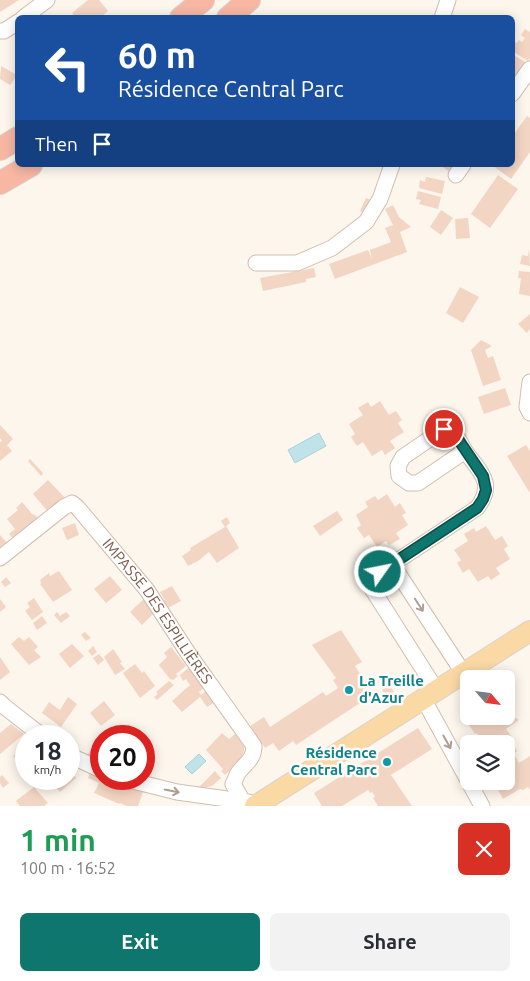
<!DOCTYPE html>
<html lang="en">
<head>
<meta charset="utf-8">
<style>
	:root { --surface:#fff; --page:#f2f2f3; --text:#2b2b33; --muted:#7c7c81; --accent:#0f766e }
	body { margin:0; font-family:Ubuntu,sans-serif; background:var(--page); color:var(--text); height:100vh; display:flex; flex-direction:column; font-size:19px; white-space:nowrap }
	* { box-sizing:border-box; margin:0 }
	p { font-size:16px; color:var(--muted) }
	.icon { flex:none; width:28px; height:28px; fill:none; stroke:currentColor; stroke-width:2; stroke-linecap:round; stroke-linejoin:round }
	.map { position:relative; height:806px; overflow:hidden }
	.side { display:flex; flex-direction:column; background:var(--surface); flex:1 }
	.side>* { flex:none }
	.banner { position:absolute; left:15px; top:15px; width:500px; height:152px; border-radius:8px; box-shadow:0 2px 12px #0003; background:#1a4fa0; color:#fff; overflow:hidden }
	.needle { width:32px; rotate:118deg }
	.fabs { position:absolute; left:460px; top:670px; display:grid; gap:10px }
	.fabs a { display:grid; place-items:center; width:55px; height:55px; border-radius:8px; background:var(--surface); box-shadow:0 2px 12px #0003; font-size:25px }
	.speed { position:absolute; left:15px; top:725px; display:flex; gap:10px; font-size:25px; font-weight:700; text-align:center }
	.speed>* { display:grid; place-content:center; width:65px; height:65px; border-radius:50%; background:var(--surface); box-shadow:0 2px 12px #0003; line-height:1 }
	.speed small { font-size:12px; font-weight:400 }
	.speed .limit { border:8px solid #d22; background:#fff; color:#111 }
	.pin { position:absolute; display:grid; place-items:center; width:42px; height:42px; color:#fff; margin:-21px; border:2px solid #fff; border-radius:50%; box-shadow:0 1px 5px #0007 }
	.me { position:absolute; width:55px; margin:-28px; rotate:57deg; stroke-linejoin:round; filter:drop-shadow(0 0 4px #0008) }
	.turn { display:flex; align-items:center; gap:18px; height:105px; padding:0 20px; font-size:22px }
	.turn .icon { width:65px; height:65px; stroke-width:2.5 }
	.turn b { display:block; font-size:35px; line-height:42px }
	.then { display:flex; align-items:center; height:48px; padding:0 20px; background:#0003; gap:10px; font-size:19px }
	.round { display:grid; place-items:center; flex:none; width:52px; height:52px; border-radius:8px; background:var(--page) }
	.overview { display:flex; align-items:center; justify-content:space-between; height:85px; padding:0 20px }
	h1 { font-size:30px; font-weight:700; line-height:38px; color:#1e9e55 }
	.action { display:flex; gap:10px; margin-top:auto; padding:10px 20px }
	.action a { flex:1; height:58px; border-radius:8px; background:var(--accent); color:#fff; font-size:20px; font-weight:700; line-height:58px; text-align:center }
	.action a+a { background:var(--page); color:var(--text) }
	.map>svg:first-child { display:block }
</style>
</head>
<body>
<div class="map">
<svg width="530" height="806" viewBox="0 0 530 806">
	<rect width="100%" height="100%" fill="#fdf6ec"/>
	<path fill="#bfe3e8" stroke="#a5d3da" d="M319 433 326 446 295 463 288 450Z
		M199 754 206 761 192 774 185 767Z"/>
	<path fill="#f3d5c3" d="M0 0H19L0 12Z
		M88 0H99L108 11 100 18H76L72 13Z
		M525 29 530 32V58L528 61 512 51V40L517 43 519 40 522 42 525 38 521 35Z
		M512 54 527 63 516 79 512 77Z
		M1 66 17 75 10 85 0 79Z
		M527 116 530 118V152L511 179 492 165H512V137Z
		M440 165H456L450 172Z
		M498 175 518 189 490 228 471 214Z
		M426 177 445 181 442 194 419 188 420 180 425 182Z
		M418 191 441 197 438 209 419 204 421 200 416 199Z
		M366 198 372 200 366 214 360 211Z
		M393 205 399 217 411 227 400 232 407 252 335 279 329 264 368 250 372 259 370 250 391 242 385 228 393 225 385 209Z
		M441 210 453 218 441 235 430 227Z
		M468 218 470 238 456 239 455 219Z
		M529 249 530 266 520 264 522 255 528 256Z
		M314 268 316 277 306 279V282L263 291 260 278Z
		M519 271 530 272V296L519 294 521 278H518Z
		M460 287 479 297 463 323 446 313Z
		M530 314V329L527 333 518 324Z
		M481 340 492 346 485 350 488 358 493 356 501 380 483 386 471 350Z
		M505 388 511 405 484 414 478 397Z
		M380 401 389 415 396 411 402 420 398 423 404 432 390 441 395 448 385 455 382 450 372 456 363 442 357 446 351 437 355 434 349 424 363 415 358 408 368 402 371 407Z
		M0 425 13 439 7 445 12 451 0 461V442L2 441 0 438Z
		M526 445 530 451V493L507 456Z
		M30 459 43 473 41 476 28 461Z
		M48 480 66 499 49 513 33 494Z
		M387 494 395 507 400 503 406 513 402 515 408 525 396 533 400 539 389 545 386 541 377 547 369 535 364 538 357 528 361 525 356 515 368 507 365 502 375 496 378 500Z
		M22 502 33 515 34 514 40 520 14 539 9 534 15 529 7 519 18 510 16 508Z
		M337 511 343 520 320 536 313 526Z
		M227 517 230 523 226 526 239 548 217 563 209 552 198 561 188 566 182 556 191 550 190 548 225 527 221 521Z
		M75 523 79 535 67 540 62 528Z
		M486 526 495 540 502 536 508 546 504 549 510 559 496 568 500 574 491 580 488 576 478 582 469 569 463 573 457 563 461 560 454 550 468 541 464 534 474 528 476 532Z
		M0 535 8 544 0 549Z
		M59 571 72 590 53 602 40 584 41 583 40 580 49 573 50 576Z
		M110 576 122 590 106 603 94 589Z
		M6 577 11 583 5 587 1 582Z
		M172 586 181 601 166 609 162 602 165 600 160 592Z
		M146 597 147 600 145 601 155 612 142 625 130 612Z
		M34 598 43 612 32 620 25 611 30 607 27 603Z
		M0 599 6 607 0 612Z
		M57 612 60 616 66 612 70 616 61 623 54 615Z
		M42 616 47 623 37 630 33 623Z
		M341 630 362 662 355 666 365 682 360 703 296 745 293 741 279 751 273 743 265 748 250 726 264 717 270 727 323 692 326 696 338 688 333 680 336 678 312 645Z
		M85 632 91 638 86 641 81 635Z
		M19 637 24 641 29 637 38 647 34 650 41 657 29 665 11 644Z
		M72 644 84 656 70 668 59 654Z
		M93 646 97 652 92 656 88 651Z
		M171 647 186 666 176 674 178 676 173 680 170 679 159 665 167 657 164 653Z
		M113 649 122 662 120 663 125 669 115 675 104 657Z
		M99 654 104 660 98 665 93 658Z
		M0 657 10 672 0 680Z
		M135 664 142 673 144 671 155 686 140 698 123 673Z
		M191 666 205 687 199 692 201 695 207 690 215 702 207 707 200 697 182 712 172 701 190 685 186 679 183 681 180 675Z
		M169 681 174 685 157 700 154 697 158 694 156 692Z
		M390 685 394 692 387 697 382 690Z
		M68 697 77 704 61 727 42 713 49 702 60 710Z
		M104 701 115 715 101 726 90 713Z
		M506 705 513 716 519 720 506 729 513 738 510 740 517 751 514 754 519 763 530 756V790L528 787 523 790 520 789 503 799 493 781H506V744H483L477 733 475 734 463 716 469 713 466 708 469 706V716H506Z
		M11 724 24 734 0 754V733Z
		M418 728 432 749 391 775 412 806H378L373 798 375 796 372 792 370 793 368 790 342 806H322L314 793Z
		M222 733 229 739 235 734 244 747V751L240 761 225 775 221 771 223 769 206 750Z
		M26 748V761L21 766 13 756 22 749 23 750Z
		M95 748 99 753 89 761 85 756Z
		M69 769 76 778 60 792 49 779H69Z
		M91 770 101 775V779H111L143 792 138 806H127L120 803 119 804 94 793 99 783 88 778Z
		M215 771 221 778 212 786 197 789Z
		M2 775 9 783 3 788 0 783V777Z
		M34 787 48 803 44 806H20L16 801Z"/>
	<g fill="none" stroke-linecap="round" stroke-linejoin="round">
		<g stroke="#d1beb0" stroke-width="17">
			<g id="minor">
				<path d="M23 18 47 0"/>
				<path d="M442 18 448 0"/>
				<path d="M0 31H4L18 22"/>
				<path d="M512 94 530 69"/>
				<path d="M456 175 463 165"/>
				<path d="M256 263H297L332 248 366 222 380 199 392 165"/>
				<path d="M530 382 527 407 530 413"/>
				<path id="s1" d="M0 558 64 507 72 503 77 507 147 590 188 653 254 746C254 760 245 763 238 773 236 776 235 781 233 784L242 800"/>
				<path d="M392 564 464 674"/>
				<path d="M437 691 367 581 477 508C496 483 480 472 465 451L418 483H409L399 476 398 466 403 457 444 429 456 435 465 451"/>
				<path d="M424 700 482 806"/>
				<path d="M0 702 5 707 42 736"/>
				<path d="M69 755 101 770"/>
				<path d="M125 779 177 792 248 802"/>
			</g>
		</g>
		<g stroke="#dad1cd" stroke-width="22">
			<path id="major" d="M255 806 530 631"/>
		</g>
		<g stroke="#dad1cd" stroke-width="24">
			<path id="highway" d="M181 18 203 0
				M228 18 249 0
				M0 149 18 138
				M0 183 31 165"/>
		</g>
		<use href="#minor" stroke="#fff" stroke-width="15"/>
		<use href="#major" stroke="#fbd9a5" stroke-width="20"/>
		<use href="#highway" stroke="#f7b7a3" stroke-width="22"/>
	</g>
	<defs><path id="oneway-shaft" d="M-6 0H5M1.5-3L5.5 0L1.5 3" fill="none" stroke-width="1.6" stroke-linecap="round" stroke-linejoin="round" transform="scale(1.25)"/></defs>
	<g stroke="#af9d94">
		<use href="#oneway-shaft" transform="translate(419 605) rotate(57)"/>
		<use href="#oneway-shaft" transform="translate(447 742) rotate(61)"/>
		<use href="#oneway-shaft" transform="translate(172 791) rotate(12)"/>
	</g>
	<g fill="none" stroke-linecap="round" stroke-linejoin="round">
		<g stroke="#0a4d48" stroke-width="12">
			<path id="route" d="M380 572 477 508 483 499 486 490 483 476 456 436 444 429"/>
		</g>
		<use href="#route" stroke="#0f766e" stroke-width="9"/>
	</g>
	<g fill="#0f9aa8" stroke="#fffaf3" stroke-width="2">
		<circle cx="349" cy="690" r="5"/>
		<circle cx="387" cy="762" r="5"/>
	</g>
	<g text-anchor="middle" stroke-width="5" stroke-linejoin="round" paint-order="stroke">
		<g font-size="15" fill="#7a5c4d" stroke="#fffaf3">
			<text dy="5" stroke="none"><textPath href="#s1" startOffset="229">IMPASSE DES ESPILLIÈRES</textPath></text>
		</g>
		<g font-size="15" font-weight="bold" fill="#0d838f" stroke="#fffaf3" text-anchor="start">
			<text x="359" y="686">La Treille<tspan x="359" dy="17">d'Azur</tspan></text>
			<text x="377" y="758" text-anchor="end">Résidence<tspan x="377" dy="17">Central Parc</tspan></text>
		</g>
	</g>
</svg>
<div class="fabs">
<a><svg class="needle" viewBox="-14 -14 28 28"><path d="M0-13l5 13h-10z" fill="#e53935"/><path d="M0 13l5-13h-10z" fill="#7c7c81"/></svg></a>
<a><svg class="icon" aria-label="layers" viewBox="0 0 24 24"><path d="M12 4l9 5-9 5-9-5zM3 14l9 5 9-5"/></svg></a>
</div>
<div class="speed"><div>18<small>km/h</small></div><div class="limit">20</div></div>
<div class="pin" style="left:444px;top:429px;background:#d93025"><svg class="icon" aria-label="arrive" viewBox="0 0 24 24"><path d="M6 21V4h12l-3 4 3 4H6"/></svg></div>
<svg class="me" style="left:380px;top:572px" viewBox="-20 -20 40 40"><circle r="17" fill="#0f766e" stroke="#fff" stroke-width="3"/><path d="M0-11L8 9 0 5-8 9z" fill="#fff"/></svg>
<div class="banner">
<div class="turn"><svg class="icon" aria-label="left" viewBox="0 0 24 24"><path d="M17 20v-9H6M10 6l-5 5 5 5"/></svg><div><b>60 m</b>Résidence Central Parc</div></div>
<div class="then">Then<svg class="icon" aria-label="arrive" viewBox="0 0 24 24"><path d="M6 21V4h12l-3 4 3 4H6"/></svg></div>
</div>
</div>
<section class="side">
<div class="overview"><div><h1>1 min</h1><p>100 m · 16:52</p></div><a class="round" style="background:#d93025;color:#fff"><svg class="icon" aria-label="close" viewBox="0 0 24 24"><path d="M6 6l12 12M18 6L6 18"/></svg></a></div>
<div class="action"><a>Exit</a><a>Share</a></div>
</section>
</body>
</html>
